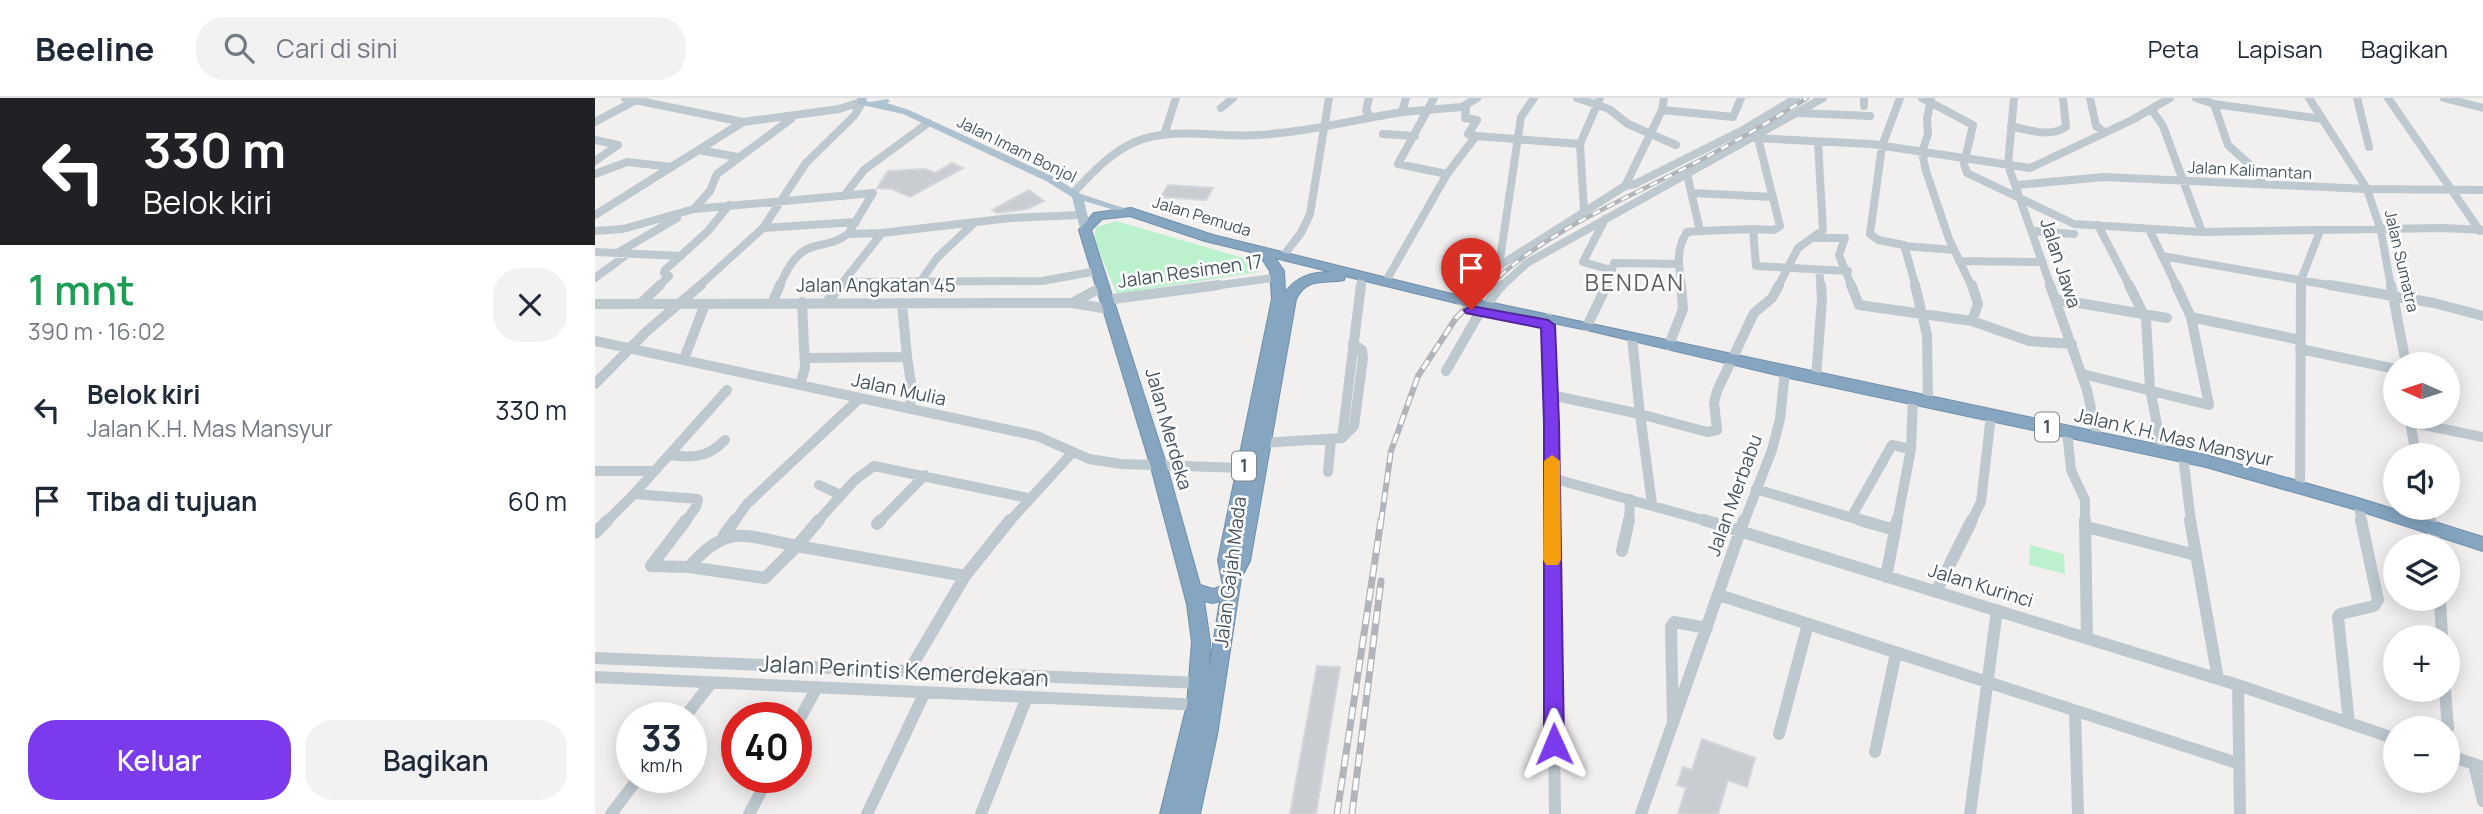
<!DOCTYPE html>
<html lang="id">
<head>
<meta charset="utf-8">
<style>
	:root { --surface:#fff; --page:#f2f2f3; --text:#1f2937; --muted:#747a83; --line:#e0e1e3; --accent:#7c3aed }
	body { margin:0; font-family:Manrope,sans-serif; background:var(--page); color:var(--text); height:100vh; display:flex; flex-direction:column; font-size:26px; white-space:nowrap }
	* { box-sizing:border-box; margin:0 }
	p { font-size:23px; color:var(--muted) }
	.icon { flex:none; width:38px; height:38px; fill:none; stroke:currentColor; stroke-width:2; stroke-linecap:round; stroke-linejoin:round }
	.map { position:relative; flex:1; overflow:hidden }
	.drawer { display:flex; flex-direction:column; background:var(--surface); width:595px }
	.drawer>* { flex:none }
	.banner { background:#202124; color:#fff; overflow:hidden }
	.needle { width:46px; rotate:273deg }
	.buttons { position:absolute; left:1788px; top:254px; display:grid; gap:14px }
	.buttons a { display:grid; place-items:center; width:77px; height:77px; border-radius:50%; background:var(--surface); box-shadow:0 4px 18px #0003; font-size:35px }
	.speed { position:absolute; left:21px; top:604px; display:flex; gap:14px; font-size:35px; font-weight:700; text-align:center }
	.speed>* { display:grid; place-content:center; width:91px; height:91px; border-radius:50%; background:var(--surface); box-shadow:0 4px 18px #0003; line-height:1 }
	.speed small { font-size:18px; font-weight:400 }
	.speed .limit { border:10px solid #d22; background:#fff; color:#111 }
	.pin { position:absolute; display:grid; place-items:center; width:60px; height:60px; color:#fff; margin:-72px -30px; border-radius:50% 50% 50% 0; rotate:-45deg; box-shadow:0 0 7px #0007 }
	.pin .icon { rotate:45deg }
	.me { position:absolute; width:77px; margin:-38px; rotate:359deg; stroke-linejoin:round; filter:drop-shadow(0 0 5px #0008) }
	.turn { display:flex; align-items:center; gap:24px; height:147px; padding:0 28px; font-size:32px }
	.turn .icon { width:91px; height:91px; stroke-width:2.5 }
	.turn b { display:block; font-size:49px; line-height:60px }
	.round { display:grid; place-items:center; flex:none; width:74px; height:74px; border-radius:28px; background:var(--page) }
	.head { display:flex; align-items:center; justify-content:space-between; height:119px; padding:0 28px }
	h1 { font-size:42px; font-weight:600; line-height:52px; color:#1e9e55 }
	.button { display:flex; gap:14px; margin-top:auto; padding:14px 28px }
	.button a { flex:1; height:80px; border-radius:28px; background:var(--accent); color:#fff; font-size:28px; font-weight:600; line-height:80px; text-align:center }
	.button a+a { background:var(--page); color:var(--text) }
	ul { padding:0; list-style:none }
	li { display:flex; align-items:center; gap:21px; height:91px; padding:0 28px }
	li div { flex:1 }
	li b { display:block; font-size:26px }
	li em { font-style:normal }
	header { display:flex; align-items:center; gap:42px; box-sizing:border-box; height:98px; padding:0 35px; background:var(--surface); border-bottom:2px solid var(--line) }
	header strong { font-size:33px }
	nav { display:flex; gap:38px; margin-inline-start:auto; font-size:24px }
	.search { width:490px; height:63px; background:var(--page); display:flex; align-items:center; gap:18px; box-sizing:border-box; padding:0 24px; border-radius:28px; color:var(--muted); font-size:26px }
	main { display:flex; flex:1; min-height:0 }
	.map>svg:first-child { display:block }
</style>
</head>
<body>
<header>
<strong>Beeline</strong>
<div class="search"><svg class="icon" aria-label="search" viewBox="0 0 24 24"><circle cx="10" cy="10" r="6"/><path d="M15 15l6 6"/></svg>Cari di sini</div>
<nav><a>Peta</a><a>Lapisan</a><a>Bagikan</a></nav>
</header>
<main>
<section class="drawer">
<div class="banner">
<div class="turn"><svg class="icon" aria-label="left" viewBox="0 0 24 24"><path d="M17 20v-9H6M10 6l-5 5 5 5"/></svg><div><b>330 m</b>Belok kiri</div></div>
</div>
<div class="head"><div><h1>1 mnt</h1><p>390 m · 16:02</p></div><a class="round"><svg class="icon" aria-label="close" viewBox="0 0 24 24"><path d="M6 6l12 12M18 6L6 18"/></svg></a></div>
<ul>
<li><svg class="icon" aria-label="left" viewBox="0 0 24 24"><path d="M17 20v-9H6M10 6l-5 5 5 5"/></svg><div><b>Belok kiri</b><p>Jalan K.H. Mas Mansyur</p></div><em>330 m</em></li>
<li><svg class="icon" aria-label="arrive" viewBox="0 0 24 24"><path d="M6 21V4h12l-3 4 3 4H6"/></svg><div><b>Tiba di tujuan</b></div><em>60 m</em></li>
</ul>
<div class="button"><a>Keluar</a><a>Bagikan</a></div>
</section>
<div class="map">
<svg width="1888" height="716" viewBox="0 0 1888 716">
	<rect width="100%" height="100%" fill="#f2efef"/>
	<path fill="#bcf1ce" d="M521 123 662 164 663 174 522 196 499 141 501 129Z
		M1435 447 1469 456 1470 476 1434 467Z"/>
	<path fill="#c9cdd2" stroke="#d3d6db" stroke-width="2" d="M357 65 368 70 315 99 297 91 282 90 293 73 330 71 340 75Z
		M573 87 618 90 611 102 566 99Z
		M434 92 449 103 432 111 402 115 397 112Z
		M722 568 745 569 721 716H695Z
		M1107 641 1160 660 1152 689 1133 682 1123 716H1083L1091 690 1082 687 1088 669 1097 672Z"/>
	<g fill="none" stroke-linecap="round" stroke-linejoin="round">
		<g stroke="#7090ac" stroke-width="2">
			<path id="highway" d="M536 110 618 137 865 198 1611 357 1763 400 1888 439V453L1762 412 1611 369 1190 279 992 232 865 206 750 178 749 182C728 186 712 179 701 201L655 463 646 480 622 637 605 716H565L592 607 597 544 592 506 556 369 484 132 499 115ZM535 118 610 143 664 156 675 173 677 201 623 462 628 488 618 491 605 487 572 369 496 132 507 121ZM680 160 737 174C718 174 701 178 690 195L689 173ZM609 503 618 505 625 503 614 571 615 544Z"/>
		</g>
		<path stroke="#bdc8cf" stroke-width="8" d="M30 0 148 24 244 11 266 4
			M774 0 771 12 775 18
			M839 0 803 66 852 76
			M982 0 1014 11 1033 26 1081 47
			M1269 0V8
			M1305 0 1287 48 1275 136 1283 142 1309 147 1321 189
			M1327 0 1378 27 1369 66 1372 75 1479 126 1607 134 1848 130 1888 132
			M1336 0 1332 21 1333 36 1327 54 1331 73 1354 141 1377 189
			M1419 0 1413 67 1456 189
			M1495 0 1501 28 1509 34
			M1601 0 1619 6 1727 21
			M1714 0 1772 91 1786 133 1796 189
			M1762 0 1774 49
			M1793 0 1885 133
			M1849 0 1888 10
			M1619 6 1633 47 1655 67 1668 86
			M626 10 638 0
			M1067 12 1138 19 1146 0
			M1557 12 1568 28 1607 134
			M807 14 867 9 882 0
			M1204 15 1275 18
			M0 24 41 2
			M1416 28C1434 32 1454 40 1471 29L1468 0
			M788 36 820 38
			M569 37 581 0
			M881 38 985 46
			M1160 40 1276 46 1435 70 1537 22 1575 0
			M0 42 23 47 0 63
			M104 52 143 59
			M0 76 32 64 77 69
			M1422 87 1509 79 1772 91 1888 92
			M1030 88 1040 86 1148 32 1201 0
			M478 95C496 76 516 54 540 44 578 28 623 40 663 37 712 34 759 22 807 14L811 0
			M1097 95 1178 99
			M249 98 269 72 333 25
			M99 111 278 95 253 136 287 135 415 120 487 117
			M989 112 985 46 1005 0
			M0 117 148 24
			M1010 121 988 164 1016 172
			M1503 127 1535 189
			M168 130 261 124
			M1158 131 1179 132 1185 128 1163 40
			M1554 131 1582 189
			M0 133 28 131 99 111 115 93 122 76 196 21
			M1105 133 1158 131 1161 168 1253 173
			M1438 133 1479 136
			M1219 140H1250L1244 157 1257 189
			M1309 148 1359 152
			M0 154 86 158
			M24 154 82 120
			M688 158 706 135 715 116 734 0
			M1567 158 1745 189
			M1364 163 1448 164
			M904 168 926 19 939 0
			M1224 172 1226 189
			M0 180 34 155
			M791 183 852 76 881 38 873 36 882 22 870 20 871 10 867 9
			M248 184 447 183 502 173
			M325 184 342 160 379 125
			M63 189 74 178 69 175 70 172 113 133 134 107
			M103 189 168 130 211 65 259 18 267 5
			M184 189C192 171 201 152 221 148 234 145 242 144 253 136
			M244 189 287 135
			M611 189 684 179
			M765 189 766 184
			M880 189 904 168 1030 88 1067 12 1069 0
			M906 189 932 165 1228 0
			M1012 189 1019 165 1084 166
			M1087 189C1084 169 1080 152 1092 134L1105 133 1092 76
			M1183 189 1203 150 1228 132 1223 45
			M1706 189V182L1725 133"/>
		<path stroke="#bdc8cf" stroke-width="10" d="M1256 187 1264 207 1377 223
			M1320 187 1332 237 1333 303
			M1377 187 1383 206 1377 223 1434 243 1477 246
			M1455 187 1492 292 1502 339
			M1534 187 1551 221 1555 291 1567 352
			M1735 187 1839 205 1888 218
			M1796 187 1811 266
			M1460 201 1572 220
			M511 202 624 187
			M865 202 882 187
			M232 204 246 187
			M479 204 507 189
			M177 205 185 187
			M0 206 477 205 514 211
			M45 206 65 187
			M891 207 907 187
			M1596 219 1705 242
			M953 220 956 424
			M992 228 1012 187
			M0 243 442 338 494 361 526 366 649 370
			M1074 247 1088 211 1086 187
			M1705 251 1801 271
			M312 259 316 285 315 311
			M210 260 312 259 307 205
			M89 261 110 206
			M851 273 885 214
			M1487 276 1614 307 1596 219 1581 187
			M1221 280 1227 201 1226 187
			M0 286 52 233 106 187
			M205 287 210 270 207 204
			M956 297 1045 316 1037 240
			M1814 318 1821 357
			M1814 324 1888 339
			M1472 333 1476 372 1490 402V424
			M747 340 759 328 768 260 767 252 758 246
			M668 345 747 340 766 187
			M74 357C97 360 113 360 130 342
			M1588 357 1596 424
			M0 373H56
			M733 374 736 342
			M957 380 1115 424
			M224 387 246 397
			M1705 390 1706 187
			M1161 391 1271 424
			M1057 406 1045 316 1112 334 1122 332 1119 305 1122 293 1159 215 1177 200 1184 187
			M1763 406 1767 424
			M1832 410 1835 424
			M1257 418 1297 347 1316 351
			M11 424 39 396
			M90 424 101 409 103 401 39 396 132 292
			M139 424 152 406 264 301
			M222 424 260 382 279 368 433 400
			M284 424 330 377
			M414 424 478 354
			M1034 424 1035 401
			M1149 424 1177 352 1185 321 1190 274
			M1302 424 1316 351 1318 300
			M1376 424 1386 404 1396 317"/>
		<path stroke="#bdc8cf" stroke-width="12" d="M91 422 56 468 94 469C133 424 150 438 202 448
			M224 422 202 448 370 478
			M956 422 960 716
			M1109 422 1643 587 1801 641
			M1265 422 1300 432
			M1490 422 1492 539
			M1595 422 1623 581
			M1835 422 1841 448
			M282 426 286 422
			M1492 429 1601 457
			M0 435 13 422
			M129 437 140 422
			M1027 453 1034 422
			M94 469 170 480 202 448
			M1291 479 1302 422
			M1342 492 1377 422
			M1124 497 1642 665
			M1845 500 1847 539
			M0 560 606 585
			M314 573 370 478 415 422
			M0 579 606 607
			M1643 587 1645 716
			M1850 592 1853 630
			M1480 613 1483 716
			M89 620 116 585
			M1078 625 1076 529 1079 524 1112 530
			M1754 625 1743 519 1745 516 1779 508 1783 502 1766 422
			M201 628 222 589
			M1184 636 1213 526
			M1853 638 1854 658
			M1280 654 1301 555
			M1853 657 1888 669
			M1879 666 1888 703
			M16 716 44 679
			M154 716 174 679
			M272 716 330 594
			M386 716 432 599
			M1046 716 1149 422
			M1375 716 1402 512"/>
		<path fill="#aec1cf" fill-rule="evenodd" d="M262 0H272L271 3 276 4 293 1 295 3 292 5 314 12 459 79 486 96 541 114 536 117 489 103 496 132 494 134H486L477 99 451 83 308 16 263 6Z"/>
		<use href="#highway" fill="#85a5c0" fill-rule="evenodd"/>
		<g stroke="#b1b5ba" stroke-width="4.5">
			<path id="rail-far2" d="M893 189C947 136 1020 106 1086 72 1130 50 1171 26 1212 0"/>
		</g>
		<g stroke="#b1b5ba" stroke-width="6">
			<path id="rail-far1" d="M786 424 796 353 823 278 861 220 895 187"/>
		</g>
		<g stroke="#b1b5ba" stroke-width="7">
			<path id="rail" d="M742 716 786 422
				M757 716 786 483"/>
		</g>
		<use href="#rail-far2" stroke="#fff" stroke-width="2.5" stroke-dasharray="8" stroke-linecap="butt"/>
		<use href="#rail-far1" stroke="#fff" stroke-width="3.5" stroke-dasharray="10" stroke-linecap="butt"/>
		<use href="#rail" stroke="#fff" stroke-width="4.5" stroke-dasharray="12" stroke-linecap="butt"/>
	</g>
	<path fill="#7c3aed" stroke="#51269a" stroke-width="2" d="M876 208 953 222 960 227 964 325 969 646 966 652 959 655 952 652 949 646V325L946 230 871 215 869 212Z"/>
	<path fill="#f59e0b" d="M957 357 965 363 966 462 963 467H951L948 462 949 363Z"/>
	<g text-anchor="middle" stroke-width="5" stroke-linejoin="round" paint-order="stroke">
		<g font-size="16" fill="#47545e" stroke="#fff">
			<text transform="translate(422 51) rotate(26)" y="6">Jalan Imam Bonjol</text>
			<text transform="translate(1655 72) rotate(3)" y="6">Jalan Kalimantan</text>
			<text transform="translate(607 118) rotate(17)" y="6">Jalan Pemuda</text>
			<text transform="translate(1807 163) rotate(77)" y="6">Jalan Sumatra</text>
		</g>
		<g fill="#fff" stroke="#7e878e" stroke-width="2">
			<rect x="1440" y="314.5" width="24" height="29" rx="5"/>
			<rect x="637" y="353.5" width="24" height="29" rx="5"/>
		</g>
		<g font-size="18" font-weight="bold" fill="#47545e">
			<text x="1452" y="335">1</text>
			<text x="649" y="374">1</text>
		</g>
		<g font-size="19" fill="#47545e" stroke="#fff">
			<text transform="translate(1466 165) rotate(72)" y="7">Jalan Jawa</text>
			<text transform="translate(595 173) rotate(-8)" y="7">Jalan Resimen 17</text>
			<text x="281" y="194">Jalan Angkatan 45</text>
			<text transform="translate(304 291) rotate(12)" y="7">Jalan Mulia</text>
			<text transform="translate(574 331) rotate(74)" y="7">Jalan Merdeka</text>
			<text transform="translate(1579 339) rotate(13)" y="7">Jalan K.H. Mas Mansyur</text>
			<text transform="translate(1139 397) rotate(-70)" y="7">Jalan Merbabu</text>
			<text transform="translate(635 474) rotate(-83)" y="7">Jalan Gajah Mada</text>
			<text transform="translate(1386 487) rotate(17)" y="7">Jalan Kurinci</text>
		</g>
		<g font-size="23" letter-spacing="2" fill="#5c6065" stroke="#fff">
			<text x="1040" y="193">BENDAN</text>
		</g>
		<g font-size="23" fill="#47545e" stroke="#fff">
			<text transform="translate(309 573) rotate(3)" y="8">Jalan Perintis Kemerdekaan</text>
		</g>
	</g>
</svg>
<div class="buttons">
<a><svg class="needle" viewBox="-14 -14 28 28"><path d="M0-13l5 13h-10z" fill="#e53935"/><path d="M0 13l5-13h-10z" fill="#747a83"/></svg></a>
<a><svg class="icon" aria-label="sound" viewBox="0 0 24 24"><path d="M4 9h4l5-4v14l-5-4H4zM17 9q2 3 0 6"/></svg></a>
<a><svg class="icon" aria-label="layers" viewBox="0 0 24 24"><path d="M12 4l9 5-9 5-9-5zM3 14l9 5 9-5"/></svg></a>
<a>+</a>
<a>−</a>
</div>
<div class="speed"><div>33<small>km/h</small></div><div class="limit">40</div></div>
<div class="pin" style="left:876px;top:212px;background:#d93025"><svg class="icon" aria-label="arrive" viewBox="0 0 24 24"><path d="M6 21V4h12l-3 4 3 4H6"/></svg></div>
<svg class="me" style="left:959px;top:646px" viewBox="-20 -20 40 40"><path d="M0-17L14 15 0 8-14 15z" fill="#7c3aed" stroke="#fff" stroke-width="4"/></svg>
</div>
</main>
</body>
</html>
